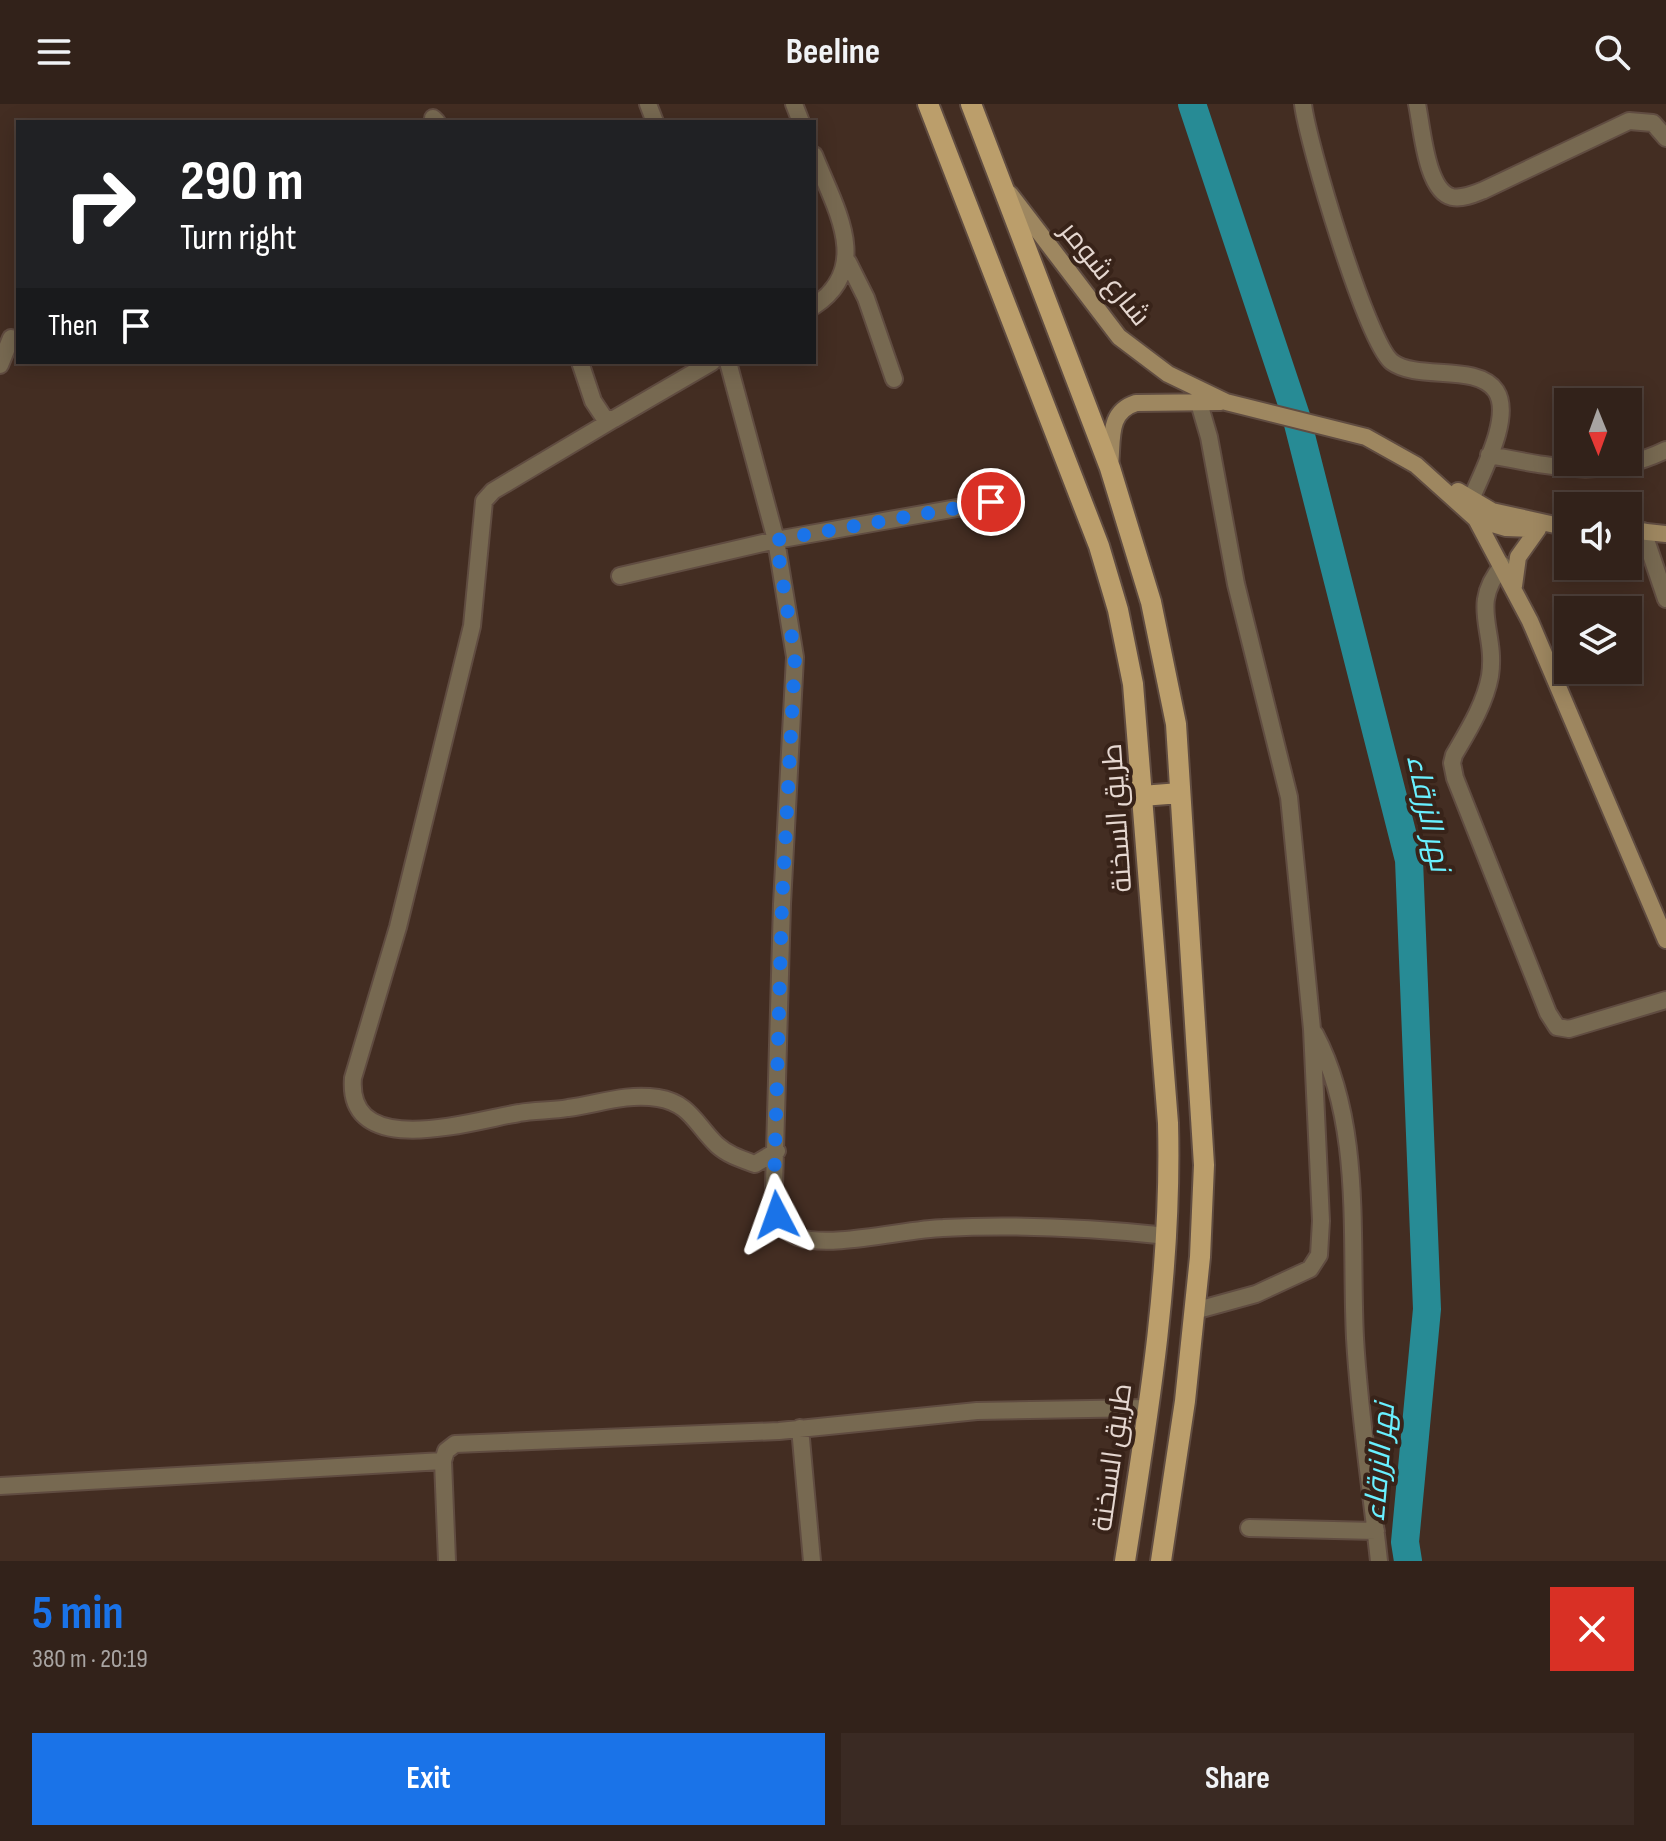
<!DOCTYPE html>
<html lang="en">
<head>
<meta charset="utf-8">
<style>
	:root { --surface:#32221a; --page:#3a2a23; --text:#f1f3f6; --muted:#a8a4a2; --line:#4d3f39; --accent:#1a73e8 }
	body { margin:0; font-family:"Sofia Sans Condensed",Cairo,sans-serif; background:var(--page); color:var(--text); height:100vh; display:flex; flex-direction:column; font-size:30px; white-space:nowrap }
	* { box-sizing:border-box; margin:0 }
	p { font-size:26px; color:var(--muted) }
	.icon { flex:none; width:44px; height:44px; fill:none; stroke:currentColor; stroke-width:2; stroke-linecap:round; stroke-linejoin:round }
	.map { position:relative; height:1457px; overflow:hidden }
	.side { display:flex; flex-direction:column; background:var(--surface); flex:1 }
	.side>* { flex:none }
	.top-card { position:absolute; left:16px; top:16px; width:800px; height:244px; border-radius:0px; box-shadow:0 4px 20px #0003,0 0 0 2px var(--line); background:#202124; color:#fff; overflow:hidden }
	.needle { width:52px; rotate:179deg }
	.controls { position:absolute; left:1554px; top:284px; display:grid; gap:16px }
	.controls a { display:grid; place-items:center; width:88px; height:88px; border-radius:0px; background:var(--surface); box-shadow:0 4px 20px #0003,0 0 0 2px var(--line); font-size:40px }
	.pin { position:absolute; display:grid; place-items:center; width:68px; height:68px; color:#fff; margin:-34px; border:4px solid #fff; border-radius:50%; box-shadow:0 2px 8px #0007 }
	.me { position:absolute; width:88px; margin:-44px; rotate:356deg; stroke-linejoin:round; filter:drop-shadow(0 0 6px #0008) }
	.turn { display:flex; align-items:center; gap:28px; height:168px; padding:0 32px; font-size:36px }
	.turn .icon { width:104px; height:104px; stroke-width:2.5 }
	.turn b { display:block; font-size:56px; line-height:68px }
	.then { display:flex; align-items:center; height:76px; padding:0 32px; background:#0003; gap:16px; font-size:30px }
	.round { display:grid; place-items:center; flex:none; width:84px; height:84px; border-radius:0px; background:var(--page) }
	.head { display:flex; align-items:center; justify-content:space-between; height:136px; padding:0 32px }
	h1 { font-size:48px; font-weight:700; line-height:60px; color:var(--accent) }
	.primary-button { display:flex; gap:16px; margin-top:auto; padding:16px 32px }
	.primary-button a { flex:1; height:92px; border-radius:0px; background:var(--accent); color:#fff; font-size:32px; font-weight:700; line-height:92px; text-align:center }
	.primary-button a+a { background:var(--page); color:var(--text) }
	header { display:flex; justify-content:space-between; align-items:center; height:104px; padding:0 32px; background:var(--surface); font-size:36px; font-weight:700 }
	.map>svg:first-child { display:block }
</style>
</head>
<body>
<header><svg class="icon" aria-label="menu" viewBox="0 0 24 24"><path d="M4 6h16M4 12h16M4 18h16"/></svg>Beeline<svg class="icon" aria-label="search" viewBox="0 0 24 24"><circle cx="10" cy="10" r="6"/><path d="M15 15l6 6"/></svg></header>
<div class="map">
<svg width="1666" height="1457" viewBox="0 0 1666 1457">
	<rect width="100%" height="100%" fill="#432d22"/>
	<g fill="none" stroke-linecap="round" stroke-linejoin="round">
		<path stroke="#278b95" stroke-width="28" d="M1192 0 1296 312 1409 756 1427 1205 1405 1438 1408 1457"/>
		<g stroke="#604c41" stroke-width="20">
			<path id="street" d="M648 0 655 18
				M794 0 801 18
				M1303 0C1307 37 1367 239 1392 258 1418 277 1477 259 1496 287 1513 313 1481 370 1471 396
				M1417 0C1422 23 1426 87 1452 93 1463 95 1474 90 1484 86L1629 17 1653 19 1666 34
				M433 14 437 18
				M814 51C835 104 873 163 814 202
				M848 158 866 194 894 275
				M580 258 593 297 605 315H614L712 258
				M728 258 776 436 795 553 782 800 774 1082C776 1102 776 1124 798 1133 830 1145 906 1125 943 1124 1019 1120 1093 1124 1168 1132
				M0 261 11 234
				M614 315 493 387 484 397 472 522 398 823 353 974C346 1058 475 1016 519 1009 535 1006 552 1007 568 1004 599 1000 625 989 658 994 690 999 696 1021 717 1041 728 1051 741 1055 755 1060L777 1047
				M1489 351C1553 363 1605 376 1666 346
				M1643 427 1666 495
				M1503 461C1468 502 1497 526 1490 572 1485 600 1468 627 1454 651L1452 659 1455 674 1548 909 1557 923 1569 925 1666 896
				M620 472 776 436 991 398
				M1315 930C1363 1021 1350 1133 1355 1234 1359 1308 1371 1383 1379 1457
				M1194 1207 1256 1190 1310 1165 1319 1151 1321 1117 1312 925 1289 693 1236 480 1209 333 1199 299
				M800 1324 812 1457
				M0 1382 443 1357
				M1249 1424 1376 1427
				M447 1457 443 1357 446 1347 455 1340 779 1327 977 1307 1147 1304"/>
		</g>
		<g stroke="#604c41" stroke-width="20">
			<path id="secondary" d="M1010 90 1119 233 1168 270 1226 298 1366 333 1416 361 1476 415 1530 517 1666 836
				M1110 362C1113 336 1107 308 1136 299L1221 298
				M1458 387 1492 407 1564 423
				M1476 415 1506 424 1533 425
				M1628 426 1666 430
				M1514 482 1518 453 1538 425"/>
		</g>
		<g stroke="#604c41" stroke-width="24">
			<path id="primary" d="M928 0 1099 442 1118 506 1133 580 1168 1019C1172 1167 1148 1312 1125 1457
				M971 0 1110 364 1151 498 1176 620 1204 1061 1200 1153 1185 1297 1161 1457
				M1142 692 1180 689"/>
		</g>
		<use href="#street" stroke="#776951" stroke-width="16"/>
		<use href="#secondary" stroke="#9e8760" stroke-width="16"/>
		<use href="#primary" stroke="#bb9e6b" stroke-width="20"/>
	</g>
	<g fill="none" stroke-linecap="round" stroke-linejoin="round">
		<path stroke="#1a73e8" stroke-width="14" stroke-dasharray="0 25.2" d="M777 1111 774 1082 782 800 795 553 776 436 991 398"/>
	</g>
	<g text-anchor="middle" stroke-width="8" stroke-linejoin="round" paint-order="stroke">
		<g font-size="28" fill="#e5d7d0" stroke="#382319">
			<text transform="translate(1106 169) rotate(51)" y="10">شارع شومر</text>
			<text transform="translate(1116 714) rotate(-94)" y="10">طريق السخنة</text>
			<text transform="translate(1111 1353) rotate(-82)" y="10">طريق السخنة</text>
		</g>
		<g font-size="30" font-style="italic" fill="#69f0ff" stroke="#382319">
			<text transform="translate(1429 709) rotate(78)" y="10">نهر الزرقاء</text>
			<text transform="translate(1379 1358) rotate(-85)" y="10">نهر الزرقاء</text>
		</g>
	</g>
</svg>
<div class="controls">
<a><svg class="needle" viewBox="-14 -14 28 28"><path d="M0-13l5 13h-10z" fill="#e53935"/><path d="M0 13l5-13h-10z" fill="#a8a4a2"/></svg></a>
<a><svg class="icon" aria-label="sound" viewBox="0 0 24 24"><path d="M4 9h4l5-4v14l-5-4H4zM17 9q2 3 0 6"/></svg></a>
<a><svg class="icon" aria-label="layers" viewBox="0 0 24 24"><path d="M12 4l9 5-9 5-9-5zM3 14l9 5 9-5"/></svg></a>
</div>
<div class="pin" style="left:991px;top:398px;background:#d93025"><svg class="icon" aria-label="arrive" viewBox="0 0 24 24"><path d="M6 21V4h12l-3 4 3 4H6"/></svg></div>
<svg class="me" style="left:777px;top:1111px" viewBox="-20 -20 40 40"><path d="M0-17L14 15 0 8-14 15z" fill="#1a73e8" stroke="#fff" stroke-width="4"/></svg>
<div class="top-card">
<div class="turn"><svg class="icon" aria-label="right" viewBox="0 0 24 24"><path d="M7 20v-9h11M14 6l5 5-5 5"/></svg><div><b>290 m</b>Turn right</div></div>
<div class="then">Then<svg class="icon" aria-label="arrive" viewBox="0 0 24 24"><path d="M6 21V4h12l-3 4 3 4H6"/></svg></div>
</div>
</div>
<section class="side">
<div class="head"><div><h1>5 min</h1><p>380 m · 20:19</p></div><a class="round" style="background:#d93025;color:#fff"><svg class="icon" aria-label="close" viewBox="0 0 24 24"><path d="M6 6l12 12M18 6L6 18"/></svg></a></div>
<div class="primary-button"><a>Exit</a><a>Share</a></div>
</section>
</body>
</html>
